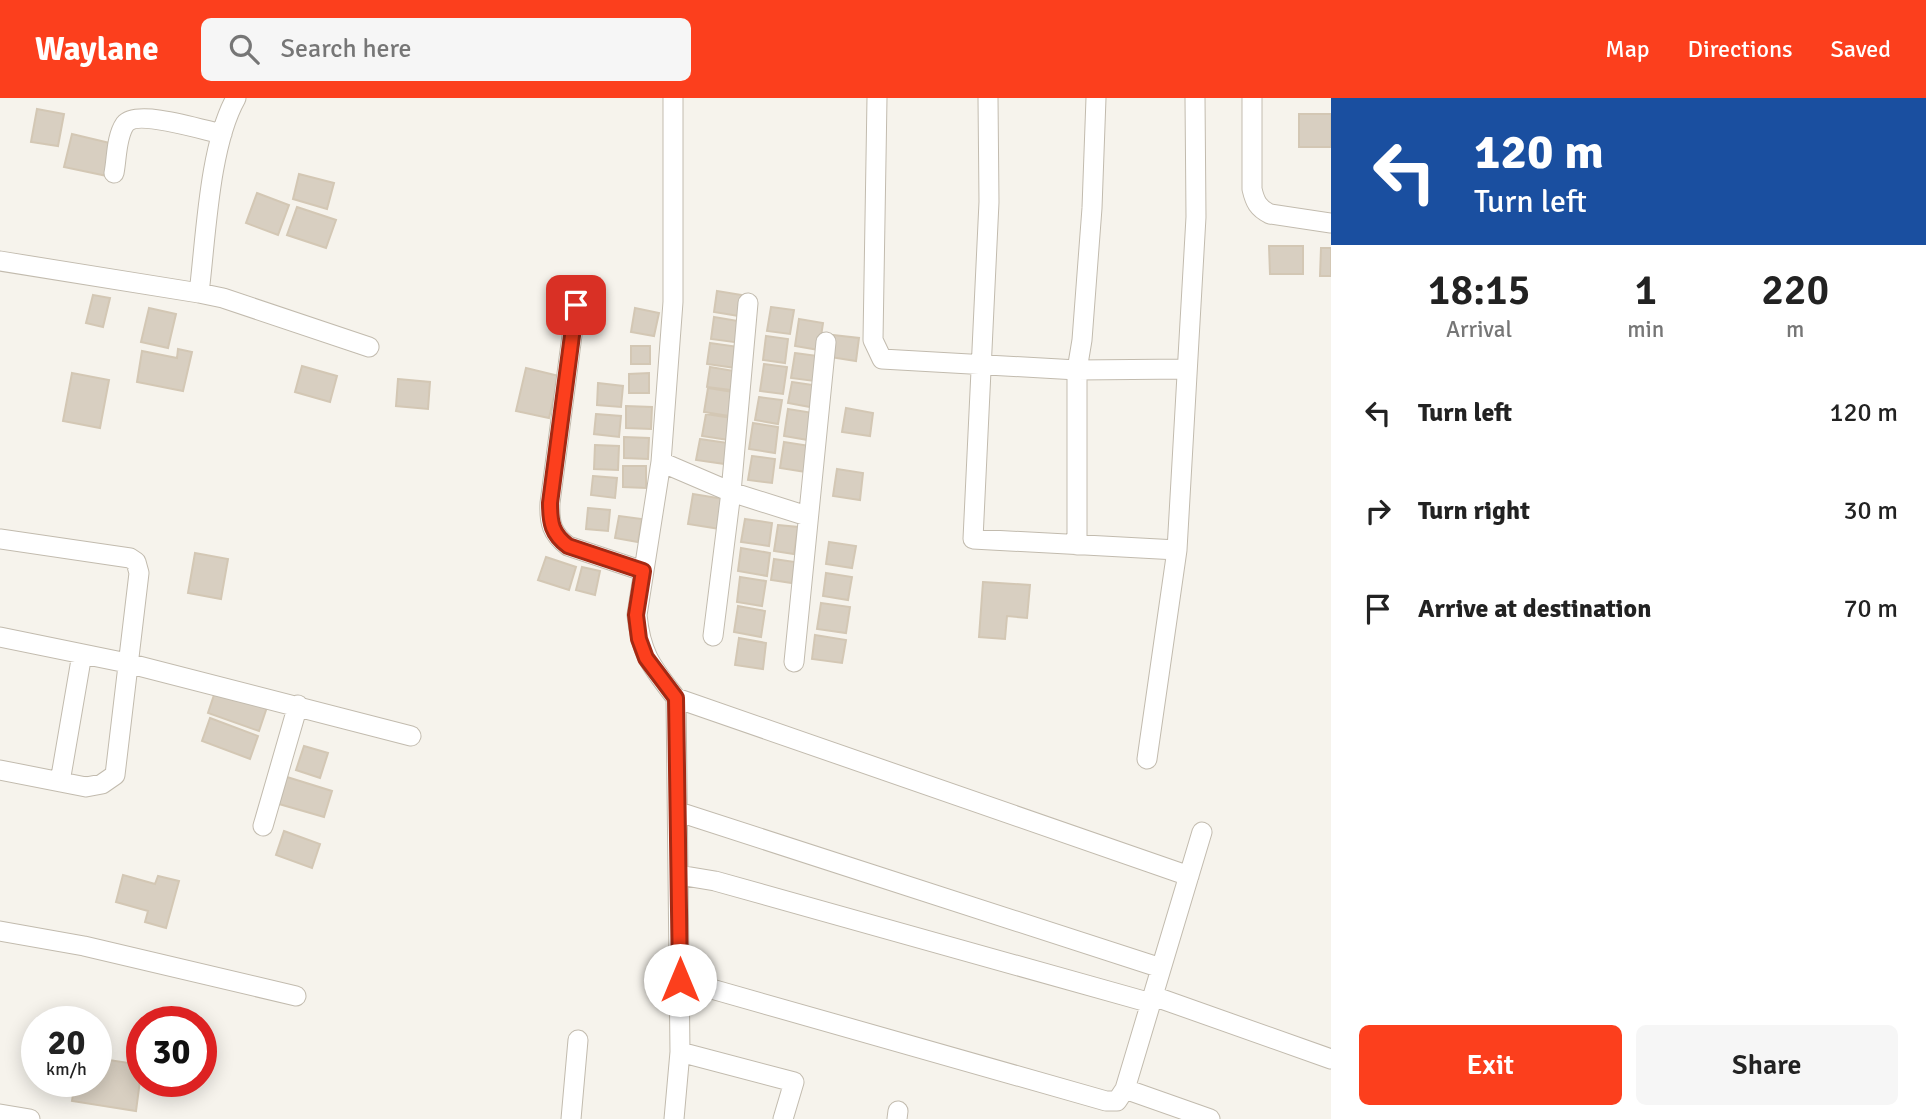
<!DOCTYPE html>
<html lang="en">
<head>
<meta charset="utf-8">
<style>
	:root { --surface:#fff; --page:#f6f6f6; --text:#222; --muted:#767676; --accent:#fc3f1d }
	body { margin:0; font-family:Signika,sans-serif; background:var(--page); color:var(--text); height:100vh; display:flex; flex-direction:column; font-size:26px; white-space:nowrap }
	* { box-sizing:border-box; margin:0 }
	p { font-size:23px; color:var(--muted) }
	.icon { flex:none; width:38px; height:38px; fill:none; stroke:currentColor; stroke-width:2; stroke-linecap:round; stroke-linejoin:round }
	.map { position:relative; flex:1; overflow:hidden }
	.panel { display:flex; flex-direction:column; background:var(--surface); width:595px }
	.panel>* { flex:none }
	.hud { background:#1a4fa0; color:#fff; overflow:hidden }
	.speed { position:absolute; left:21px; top:908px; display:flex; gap:14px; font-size:35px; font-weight:700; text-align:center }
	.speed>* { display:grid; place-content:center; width:91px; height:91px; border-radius:50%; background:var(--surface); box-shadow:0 4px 18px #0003; line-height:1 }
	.speed small { font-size:18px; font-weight:400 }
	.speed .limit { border:10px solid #d22; background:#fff; color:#111 }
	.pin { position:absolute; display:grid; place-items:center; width:60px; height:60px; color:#fff; margin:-30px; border-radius:14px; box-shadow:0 4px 10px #0006 }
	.me { position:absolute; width:77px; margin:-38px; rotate:0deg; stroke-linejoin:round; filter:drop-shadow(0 0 5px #0008) }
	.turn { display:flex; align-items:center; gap:24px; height:147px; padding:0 28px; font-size:32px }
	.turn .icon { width:91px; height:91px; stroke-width:2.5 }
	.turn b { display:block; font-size:49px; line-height:60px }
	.eta { display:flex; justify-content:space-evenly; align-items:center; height:119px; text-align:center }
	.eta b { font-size:42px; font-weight:600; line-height:49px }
	.cta { display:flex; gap:14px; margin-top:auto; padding:14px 28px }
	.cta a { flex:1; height:80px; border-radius:10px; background:var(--accent); color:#fff; font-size:28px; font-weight:600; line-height:80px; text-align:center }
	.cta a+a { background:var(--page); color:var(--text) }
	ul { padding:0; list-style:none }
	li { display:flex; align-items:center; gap:21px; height:98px; padding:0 28px }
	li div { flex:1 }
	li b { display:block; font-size:26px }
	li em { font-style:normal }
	header { display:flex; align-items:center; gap:42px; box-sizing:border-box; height:98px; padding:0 35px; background:var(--accent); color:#fff }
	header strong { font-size:33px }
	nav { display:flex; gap:38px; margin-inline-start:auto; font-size:24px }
	.search { width:490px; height:63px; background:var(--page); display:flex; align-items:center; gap:18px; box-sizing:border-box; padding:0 24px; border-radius:10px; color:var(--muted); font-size:26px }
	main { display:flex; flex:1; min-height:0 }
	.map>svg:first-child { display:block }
</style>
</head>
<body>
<header>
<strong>Waylane</strong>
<div class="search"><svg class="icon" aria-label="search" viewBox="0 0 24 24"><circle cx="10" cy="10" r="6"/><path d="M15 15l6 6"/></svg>Search here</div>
<nav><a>Map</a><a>Directions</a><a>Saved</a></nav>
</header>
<main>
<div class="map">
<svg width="1331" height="1021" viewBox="0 0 1331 1021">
	<rect width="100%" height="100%" fill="#f6f3ec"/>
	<path fill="#d8cfc1" stroke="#d3c7b4" stroke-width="2" d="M37 11 64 16 58 48 31 44Z
		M1299 16H1331V49H1299Z
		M72 36 114 46 107 78 64 69Z
		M299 76 334 85 327 111 293 101Z
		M257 95 289 107 278 137 246 125Z
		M297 109 336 122 326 150 287 137Z
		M1269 148H1303V176H1270Z
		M1321 150H1331V178H1320Z
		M717 193 748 198 745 219 714 214Z
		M93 197 110 200 103 229 86 225Z
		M771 209 794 212 790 236 767 233Z
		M149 210 176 216 168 250 141 244Z
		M635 210 659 215 654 238 631 234Z
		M714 219 744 224 741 245 711 241Z
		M799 221 823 225 819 252 795 248Z
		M833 237 859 240 856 263 830 259Z
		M766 238 788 241 785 265 763 262Z
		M710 245 739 249 736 270 707 266Z
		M631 248H650V266H631Z
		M178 251 192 254 183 293 137 284 142 253 177 260Z
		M795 255 818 258 814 283 791 280Z
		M764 266 787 269 783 296 760 293Z
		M302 268 337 278 330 304 295 294Z
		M710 269 734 273 731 292 707 289Z
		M526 270 559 278 549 320 516 313Z
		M72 275 109 282 100 330 63 323Z
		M649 275V295H629V276Z
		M398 281 430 284 428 311 396 308Z
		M792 284 813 287 810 309 788 305Z
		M598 285 623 288 621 309 597 307Z
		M708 290 733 294 729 318 704 314Z
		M759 299 782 302 778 326 755 322Z
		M626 308 652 309 651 331 626 330Z
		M846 310 873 315 870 338 842 334Z
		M788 311 813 315 808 342 784 338Z
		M596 316 621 318 619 339 594 336Z
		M706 316 732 320 729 342 702 338Z
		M753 325 778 329 775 355 749 351Z
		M624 339 649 340 648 361 624 360Z
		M700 341 728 345 725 366 696 362Z
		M784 344 810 348 806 374 780 370Z
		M595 347 619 348 618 372 594 371Z
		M752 358 775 361 772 385 748 382Z
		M623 368H646V390L623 389Z
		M837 371 863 375 860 402 833 398Z
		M593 378 617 380 615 400 591 397Z
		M693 396 724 401 720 431 688 426Z
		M588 410 610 412 608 433 586 431Z
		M619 418 642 421 638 444 615 440Z
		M745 421 772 425 769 448 741 444Z
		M778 427 798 429 794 456 774 453Z
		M829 444 856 448 852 470 826 466Z
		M741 450 770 455 767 478 738 473Z
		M195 455 228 461 221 501 188 495Z
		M546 459 576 469 569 492 538 482Z
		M774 461 795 464 792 485 771 482Z
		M582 469 600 473 595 497 576 492Z
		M826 475 852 479 848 502 823 498Z
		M740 479 766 483 762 508 737 504Z
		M983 484 1030 487 1027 520 1007 518 1005 541 979 539Z
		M821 505 850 509 846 535 817 531Z
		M738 508 765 513 761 539 734 534Z
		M815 537 846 542 842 565 812 561Z
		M739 540 766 545 763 571 735 567Z
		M217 588 268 606 259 633 208 615Z
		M210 620 258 638 250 661 202 643Z
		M304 648 328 655 320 680 296 672Z
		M287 679 332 693 324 719 279 706Z
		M284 733 320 746 312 770 276 757Z
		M123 777 155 786 158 778 179 783 166 830 145 824 148 813 116 804Z
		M96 960 142 967 136 1013 72 1003 75 984H96Z
		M149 984H176L173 996 148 990Z"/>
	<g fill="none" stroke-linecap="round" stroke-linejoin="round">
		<g stroke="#c2bbae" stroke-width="21">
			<path id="street" d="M673 0V204L661 364 637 517C641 557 652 569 676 600L680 954 674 1021
				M877 0 873 242 882 261 1077 272 1082 242 1092 110 1096 0
				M988 0 989 104 973 441 1177 452 1196 119 1195 0
				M1252 0V91C1255 104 1258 110 1270 116L1331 125
				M114 75C117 60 116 39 125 26 137 11 203 32 222 36
				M0 163 199 195C206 139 209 48 236 0
				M199 195 223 200 369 249
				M576 207 550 405C549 425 552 436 568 448L643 473
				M661 364 731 394 807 418
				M0 441 130 460 136 464 139 475 115 677 102 686 86 689 0 672
				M1077 447V272L1187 271
				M713 538 731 394 748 205
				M0 539 127 565 411 638
				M794 564 826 244
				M676 600 1189 778
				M1147 661 1177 452
				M60 684 82 556
				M679 714 1161 870
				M263 728 298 607
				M679 777 715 783 1151 905
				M0 833 84 848 296 898
				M680 882 1106 1003H1117L1125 991 1202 734
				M1153 898 1331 961
				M680 954 794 984 783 1021
				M1125 991 1210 1021
				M0 1016 30 1021
				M571 1021 578 942
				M897 1021 898 1013"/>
		</g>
		<use href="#street" stroke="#fff" stroke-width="19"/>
	</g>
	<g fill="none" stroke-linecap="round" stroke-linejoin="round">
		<g stroke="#a42913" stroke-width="18">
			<path id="route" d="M576 207 550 405C550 425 552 436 568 448L643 473 636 517 639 541 646 560 676 600 680 882"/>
		</g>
		<use href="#route" stroke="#fc3f1d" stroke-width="12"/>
	</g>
</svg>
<div class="speed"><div>20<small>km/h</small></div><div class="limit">30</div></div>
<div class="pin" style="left:576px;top:207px;background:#d93025"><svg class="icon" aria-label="arrive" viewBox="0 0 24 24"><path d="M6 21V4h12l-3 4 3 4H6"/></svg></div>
<svg class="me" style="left:680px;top:882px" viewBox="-20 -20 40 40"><circle r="19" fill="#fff"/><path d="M0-13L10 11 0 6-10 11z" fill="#fc3f1d"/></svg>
</div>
<section class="panel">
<div class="hud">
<div class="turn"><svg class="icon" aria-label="left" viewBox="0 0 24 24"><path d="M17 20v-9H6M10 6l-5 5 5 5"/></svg><div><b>120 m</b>Turn left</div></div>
</div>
<div class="eta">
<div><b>18:15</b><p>Arrival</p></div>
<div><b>1</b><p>min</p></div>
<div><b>220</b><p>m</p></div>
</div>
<ul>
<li><svg class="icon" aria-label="left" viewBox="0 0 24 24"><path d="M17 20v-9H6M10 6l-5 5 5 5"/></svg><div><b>Turn left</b></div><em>120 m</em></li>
<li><svg class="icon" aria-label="right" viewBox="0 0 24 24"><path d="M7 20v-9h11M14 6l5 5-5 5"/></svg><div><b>Turn right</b></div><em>30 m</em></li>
<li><svg class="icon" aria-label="arrive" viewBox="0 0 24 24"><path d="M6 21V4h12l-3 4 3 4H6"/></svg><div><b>Arrive at destination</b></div><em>70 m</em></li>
</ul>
<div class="cta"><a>Exit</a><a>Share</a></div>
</section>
</main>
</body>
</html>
